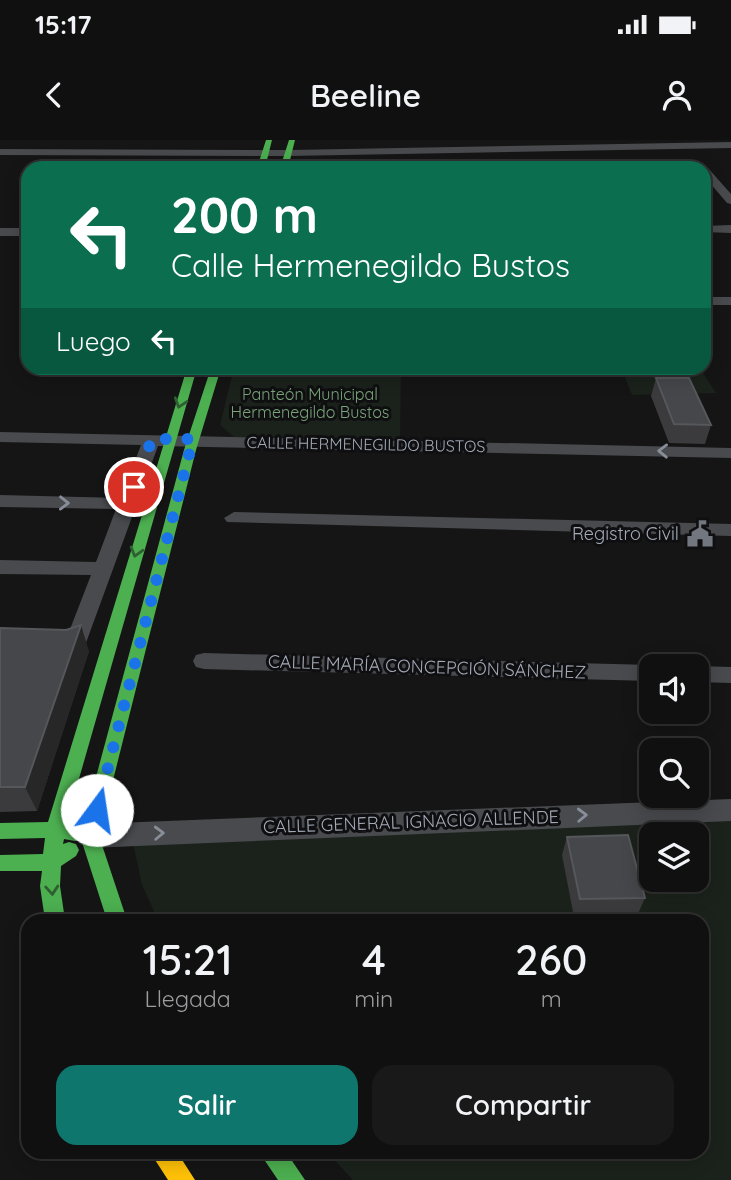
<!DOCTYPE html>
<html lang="es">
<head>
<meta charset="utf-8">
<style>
	:root { --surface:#101010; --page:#191919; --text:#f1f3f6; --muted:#9c9d9f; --line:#303030; --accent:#0f766e }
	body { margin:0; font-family:Quicksand,sans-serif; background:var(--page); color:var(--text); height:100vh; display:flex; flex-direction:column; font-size:26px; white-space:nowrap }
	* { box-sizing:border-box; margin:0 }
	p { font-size:23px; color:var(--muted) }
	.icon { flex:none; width:38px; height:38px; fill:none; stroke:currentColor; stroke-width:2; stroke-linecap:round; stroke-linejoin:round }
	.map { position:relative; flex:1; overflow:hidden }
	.drawer { position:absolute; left:21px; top:774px; width:688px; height:245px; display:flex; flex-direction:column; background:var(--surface); border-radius:21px; box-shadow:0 4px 18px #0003,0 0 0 2px var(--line) }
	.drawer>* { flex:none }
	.banner { position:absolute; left:21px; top:21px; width:690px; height:214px; border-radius:21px; box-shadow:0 4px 18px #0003,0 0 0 2px var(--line); background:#0b6e4f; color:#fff; overflow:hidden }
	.fabs { position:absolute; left:639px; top:514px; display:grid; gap:14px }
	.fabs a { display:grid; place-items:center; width:70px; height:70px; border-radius:14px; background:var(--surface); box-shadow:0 4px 18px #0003,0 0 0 2px var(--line); font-size:35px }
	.pin { position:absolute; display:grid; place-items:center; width:60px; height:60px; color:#fff; margin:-30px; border:4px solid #fff; border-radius:50%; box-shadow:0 2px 7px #0007 }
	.me { position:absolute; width:77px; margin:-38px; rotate:14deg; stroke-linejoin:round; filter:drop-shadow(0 0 5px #0008) }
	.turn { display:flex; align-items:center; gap:24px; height:147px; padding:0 35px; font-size:32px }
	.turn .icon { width:91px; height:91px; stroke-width:2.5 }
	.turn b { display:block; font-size:49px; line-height:60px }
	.then { display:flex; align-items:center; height:66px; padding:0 35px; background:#0003; gap:14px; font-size:26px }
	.eta { display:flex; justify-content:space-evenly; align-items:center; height:119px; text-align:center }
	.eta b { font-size:42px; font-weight:600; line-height:49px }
	.action { display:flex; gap:14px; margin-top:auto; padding:14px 35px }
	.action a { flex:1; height:80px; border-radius:21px; background:var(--accent); color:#fff; font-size:28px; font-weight:600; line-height:80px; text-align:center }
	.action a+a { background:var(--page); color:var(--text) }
	.status { display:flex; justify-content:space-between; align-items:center; height:49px; padding:0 35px; background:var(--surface); direction:ltr }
	.status svg { height:19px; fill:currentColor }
	header { display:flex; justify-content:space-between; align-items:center; height:91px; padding:0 35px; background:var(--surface); font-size:32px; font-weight:600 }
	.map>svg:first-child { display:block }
</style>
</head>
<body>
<div class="status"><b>15:17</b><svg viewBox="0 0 49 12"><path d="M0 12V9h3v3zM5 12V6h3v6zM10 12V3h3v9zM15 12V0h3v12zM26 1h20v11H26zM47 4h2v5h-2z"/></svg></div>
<header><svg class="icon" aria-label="back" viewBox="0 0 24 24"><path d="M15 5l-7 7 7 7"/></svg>Beeline<svg class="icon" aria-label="person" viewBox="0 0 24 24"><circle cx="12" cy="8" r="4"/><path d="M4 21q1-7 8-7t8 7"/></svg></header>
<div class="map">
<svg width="731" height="1040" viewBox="0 0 731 1040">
	<rect width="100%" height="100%" fill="#151515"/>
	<path fill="#1b221b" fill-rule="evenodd" d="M234 228H401L400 299 234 297 220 285Z
		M700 228 716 253 632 255 622 230Z
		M731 679V1040H353L327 1012H702V780H158L142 745 132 698ZM651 695H696V740H651Z"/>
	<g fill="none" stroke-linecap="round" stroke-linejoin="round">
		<path fill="#484a4e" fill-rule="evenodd" d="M731 2V8L289 16 0 15V9L289 10Z
			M700 28H708L731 54V64L727 63 704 36V28Z
			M731 85V93L704 92V86Z
			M0 88H28V96H0Z
			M704 157H731V165H704Z
			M0 292 731 308V318L158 306 83 511 75 513 0 511V495L67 497 91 435 0 434V420L96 422 116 369 0 367V355L121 358 141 305 0 302Z
			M234 372 731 384V396L227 382 224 378Z
			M204 513 651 525 658 527H651V541L204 529 196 527 193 521 196 515Z
			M696 526 731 527V543L696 542V527H692Z
			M731 659V681L90 708 80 704 76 696 80 688 90 684Z"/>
		<path fill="#4caf50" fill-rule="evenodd" d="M266 0H272L265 28H257Z
			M289 0H295L288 28H280Z
			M187 228H197L66 684 82 689 184 310 211 228H221L196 310 99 696 127 780H107L81 699 75 701 64 699 63 704 69 702 76 704 79 710 76 716 61 726 60 746 65 780H45L40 746 42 731H0V715L43 714 45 698 0 699V683L48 682Z
			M259 1012H286L305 1040H278Z"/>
		<path fill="#ffc107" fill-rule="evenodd" d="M150 1012H177L195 1040H168Z"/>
	</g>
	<path fill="#3b3b3d" d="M656 238 711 285 705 304 669 303 651 256Z
		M0 488 89 511 37 671 0 672Z
		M567 697 645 758 637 776 574 777 562 715Z"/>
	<path fill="#272728" d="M81 485 89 511 37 671 25 647Z"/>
	<path fill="#46474a" stroke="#55575b" stroke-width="2" d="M656 238H689L711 285 674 284Z
		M81 485 25 647H0V488L66 490Z
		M628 695 645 758 580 759 567 697Z"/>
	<defs><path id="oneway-chevron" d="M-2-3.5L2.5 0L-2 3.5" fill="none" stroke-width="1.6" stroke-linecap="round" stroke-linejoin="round" transform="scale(1.75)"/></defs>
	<g stroke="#2e5f30">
		<use href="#oneway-chevron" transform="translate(180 263) rotate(108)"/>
		<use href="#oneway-chevron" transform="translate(136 412) rotate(106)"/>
		<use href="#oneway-chevron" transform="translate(52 750) rotate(86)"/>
	</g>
	<g stroke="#888e98">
		<use href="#oneway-chevron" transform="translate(663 311) rotate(-179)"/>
		<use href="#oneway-chevron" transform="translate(64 363) rotate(1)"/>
		<use href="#oneway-chevron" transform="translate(582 675) rotate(-2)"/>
		<use href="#oneway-chevron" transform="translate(159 693) rotate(-2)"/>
	</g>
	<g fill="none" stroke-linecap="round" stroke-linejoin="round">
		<path stroke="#1a73e8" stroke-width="12" stroke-dasharray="0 21.6" d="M97 670 193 299H152L134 347"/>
	</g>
	<defs>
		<g id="civic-bare" transform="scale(2.1)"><path d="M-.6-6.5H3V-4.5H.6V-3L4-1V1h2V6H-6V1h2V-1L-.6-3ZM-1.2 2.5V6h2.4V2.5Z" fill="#72767e" stroke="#0f0f11" stroke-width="2.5" paint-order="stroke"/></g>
	</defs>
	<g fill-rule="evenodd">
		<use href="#civic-bare" x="700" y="394"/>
	</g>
	<g text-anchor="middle" stroke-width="6" stroke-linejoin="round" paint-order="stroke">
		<g font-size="16" fill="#7aa47a" stroke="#0f0f11">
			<text x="310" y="260">Panteón Municipal<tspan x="310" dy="18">Hermenegildo Bustos</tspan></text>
		</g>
		<g font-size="16" fill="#a4abb7" stroke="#0f0f11">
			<text transform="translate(366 304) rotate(1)" y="6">CALLE HERMENEGILDO BUSTOS</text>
		</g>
		<g font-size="18" fill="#a4abb7" stroke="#0f0f11" text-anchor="end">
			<text x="679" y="400">Registro Civil</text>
		</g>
		<g font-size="18" fill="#a4abb7" stroke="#0f0f11">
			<text transform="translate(427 527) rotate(2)" y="6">CALLE MARÍA CONCEPCIÓN SÁNCHEZ</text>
			<text transform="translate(411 682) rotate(-2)" y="6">CALLE GENERAL IGNACIO ALLENDE</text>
		</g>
	</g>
</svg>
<div class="fabs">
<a><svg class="icon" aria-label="sound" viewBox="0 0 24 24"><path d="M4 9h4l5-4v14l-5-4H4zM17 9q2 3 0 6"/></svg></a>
<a><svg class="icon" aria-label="search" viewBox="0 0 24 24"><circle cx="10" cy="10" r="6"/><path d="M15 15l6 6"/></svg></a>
<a><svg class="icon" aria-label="layers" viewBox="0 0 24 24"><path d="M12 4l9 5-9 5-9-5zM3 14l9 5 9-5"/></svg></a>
</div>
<div class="pin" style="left:134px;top:347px;background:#d93025"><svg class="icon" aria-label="arrive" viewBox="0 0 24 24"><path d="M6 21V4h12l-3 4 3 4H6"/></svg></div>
<svg class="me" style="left:97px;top:670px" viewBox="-20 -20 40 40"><circle r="19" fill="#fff"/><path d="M0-13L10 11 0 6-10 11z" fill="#1a73e8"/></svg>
<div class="banner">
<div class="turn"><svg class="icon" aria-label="left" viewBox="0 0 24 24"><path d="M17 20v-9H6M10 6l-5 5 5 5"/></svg><div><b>200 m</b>Calle Hermenegildo Bustos</div></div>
<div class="then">Luego<svg class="icon" aria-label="left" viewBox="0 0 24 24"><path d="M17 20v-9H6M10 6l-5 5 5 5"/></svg></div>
</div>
<section class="drawer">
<div class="eta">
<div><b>15:21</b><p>Llegada</p></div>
<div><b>4</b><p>min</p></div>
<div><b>260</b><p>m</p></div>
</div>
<div class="action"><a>Salir</a><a>Compartir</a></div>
</section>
</div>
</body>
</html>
